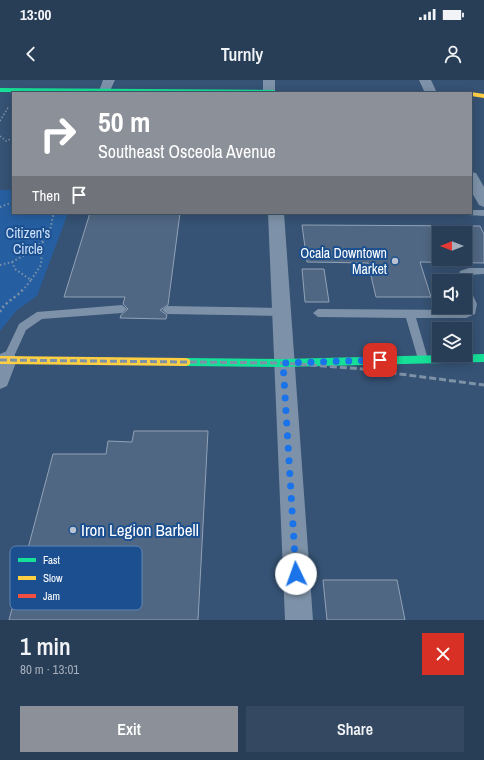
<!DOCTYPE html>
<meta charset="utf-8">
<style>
:root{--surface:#283e57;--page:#344961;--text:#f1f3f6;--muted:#a5aeba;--line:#44576d;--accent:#8c9099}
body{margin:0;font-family:"Archivo Narrow",sans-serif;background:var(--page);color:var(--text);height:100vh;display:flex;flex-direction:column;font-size:15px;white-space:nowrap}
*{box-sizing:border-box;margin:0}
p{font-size:13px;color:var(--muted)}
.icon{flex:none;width:22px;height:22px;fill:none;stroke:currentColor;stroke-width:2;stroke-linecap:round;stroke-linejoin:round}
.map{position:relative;height:540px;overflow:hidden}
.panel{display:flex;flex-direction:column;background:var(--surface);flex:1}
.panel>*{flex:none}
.hud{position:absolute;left:12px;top:12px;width:460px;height:122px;border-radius:0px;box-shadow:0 2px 10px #0003,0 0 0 1px var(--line);background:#8c9099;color:#fff;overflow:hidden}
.needle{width:26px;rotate:270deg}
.tools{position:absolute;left:432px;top:146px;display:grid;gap:8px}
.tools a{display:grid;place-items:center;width:40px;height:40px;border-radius:0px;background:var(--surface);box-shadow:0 2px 10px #0003,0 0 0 1px var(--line);font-size:20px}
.pin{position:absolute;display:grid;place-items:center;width:34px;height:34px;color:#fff;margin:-17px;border-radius:8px;box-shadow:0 2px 6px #0006}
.me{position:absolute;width:44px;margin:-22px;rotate:357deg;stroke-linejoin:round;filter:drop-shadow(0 0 3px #0008)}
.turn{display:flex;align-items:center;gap:14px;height:84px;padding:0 20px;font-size:18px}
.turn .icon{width:52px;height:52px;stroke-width:2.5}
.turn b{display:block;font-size:28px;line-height:34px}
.then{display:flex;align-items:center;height:38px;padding:0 20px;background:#0003;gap:8px;font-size:15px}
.round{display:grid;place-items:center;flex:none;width:42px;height:42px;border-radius:0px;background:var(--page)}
.head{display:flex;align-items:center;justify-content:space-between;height:68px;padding:0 20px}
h1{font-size:24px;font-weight:600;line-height:30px}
.cta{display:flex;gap:8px;margin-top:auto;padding:8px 20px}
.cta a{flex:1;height:46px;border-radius:0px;background:var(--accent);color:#fff;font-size:16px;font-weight:600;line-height:46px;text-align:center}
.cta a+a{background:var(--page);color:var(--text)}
.status{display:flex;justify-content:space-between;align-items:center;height:28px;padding:0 20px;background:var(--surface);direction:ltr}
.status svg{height:11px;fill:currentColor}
header{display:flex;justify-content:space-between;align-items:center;height:52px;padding:0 20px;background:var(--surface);font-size:18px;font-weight:600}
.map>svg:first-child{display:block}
.green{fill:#265fa1}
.building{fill:#506783;stroke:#92a2b6;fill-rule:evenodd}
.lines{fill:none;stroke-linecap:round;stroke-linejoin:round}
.path-far2{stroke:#7d92a8;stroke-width:1.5;stroke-dasharray:1.5 2;stroke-linecap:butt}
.path-far1{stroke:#7d92a8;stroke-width:2;stroke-dasharray:1.5 2.5;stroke-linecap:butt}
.path{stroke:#7d92a8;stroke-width:2.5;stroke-dasharray:2 3;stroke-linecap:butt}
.lane{fill:#7d92a8;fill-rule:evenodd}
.street{fill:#7d92a8;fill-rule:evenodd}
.fast{fill:#16e098;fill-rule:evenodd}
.slow{fill:#ffcf43;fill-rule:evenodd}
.jam{fill:#f24e42;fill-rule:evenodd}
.rail{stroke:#7e92a7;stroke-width:3;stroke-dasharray:7 3;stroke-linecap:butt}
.route{stroke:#1a73e8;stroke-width:7;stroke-dasharray:0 12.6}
.poi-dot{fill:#b9c2ce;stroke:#1b4f8f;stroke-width:1.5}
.labels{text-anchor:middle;stroke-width:4;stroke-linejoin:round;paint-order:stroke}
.park-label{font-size:14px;fill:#cfe3fa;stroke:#1b4f8f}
.poi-label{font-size:14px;fill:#fff;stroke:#1b4f8f;text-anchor:end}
.near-poi-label{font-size:17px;fill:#fff;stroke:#1b4f8f;text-anchor:start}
.key{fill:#1b4f8f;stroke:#5f84b1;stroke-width:1}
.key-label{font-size:11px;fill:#fff}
</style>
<div class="status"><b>13:00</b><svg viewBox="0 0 49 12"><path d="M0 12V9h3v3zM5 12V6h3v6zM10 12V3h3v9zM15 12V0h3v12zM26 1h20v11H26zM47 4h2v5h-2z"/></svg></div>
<header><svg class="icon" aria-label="back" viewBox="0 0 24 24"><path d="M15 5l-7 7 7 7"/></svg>Turnly<svg class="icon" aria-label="person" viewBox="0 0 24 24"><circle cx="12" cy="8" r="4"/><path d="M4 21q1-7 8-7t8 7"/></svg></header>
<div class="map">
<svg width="484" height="540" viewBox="0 0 484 540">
<rect width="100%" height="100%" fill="#365274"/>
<path class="green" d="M 0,110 L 13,110 L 13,133 L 68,133 L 37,216 L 17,230 L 0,251 Z"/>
<path class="building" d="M 90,133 L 180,133 L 168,225 L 160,230 L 167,235 L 166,239 L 120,238 L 121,235 L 128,229 L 123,224 L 125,217 L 64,217 Z
M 302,145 L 480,146 L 484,154 L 484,183 L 420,182 L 431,217 L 376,217 L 368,183 L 307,182 ZM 439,153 L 465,153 L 465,179 L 439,179 Z
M 302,189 L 324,189 L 329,222 L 305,222 Z
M 134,351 L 208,351 L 198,540 L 9,540 L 53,374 L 106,374 L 108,361 L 132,362 Z
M 323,500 L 397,500 L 405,540 L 327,540 Z"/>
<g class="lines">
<path class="path-far2" d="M 0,41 L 9,26
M 0,56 L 6,61 L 13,58"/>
<path class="path-far1" d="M 0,127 L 13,122
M 12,182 C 27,174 44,165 50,149 C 52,144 52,138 54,133
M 0,185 L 12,182 L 15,189 L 31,200 L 24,209
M 31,200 L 41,185 L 43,160"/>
<path class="path" d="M 0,232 C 5,221 17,218 24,208"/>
<path class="lane" d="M 471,130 L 484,130 L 484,136 L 468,135 L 467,133 L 471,133 Z
M 469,188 L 484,188 L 484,194 L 467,195 L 467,201 L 465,204 L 468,205 L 477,224 L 475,234 L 466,238 L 416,238 L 428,279 L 427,282 L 423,283 L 419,282 L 418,279 L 406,238 L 318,237 L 313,233 L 318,229 L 465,230 L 467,229 L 465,218 L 465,201 L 459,201 L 458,198 L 460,191 Z
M 122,225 L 127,229 L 122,233 L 42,239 L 26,250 L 11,283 L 7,284 L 3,283 L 2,280 L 19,244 L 37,232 Z
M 167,226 L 281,228 L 286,232 L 281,236 L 167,234 L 162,230 Z"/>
<path class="street" d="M 103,0 L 115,0 L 109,13 L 101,13 L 99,11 Z
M 263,0 L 275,0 L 275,13 L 263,13 Z
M 419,0 L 431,0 L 437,13 L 425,13 Z
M 471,92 L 476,93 L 484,107 L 484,127 L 479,125 L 471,111 Z
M 268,133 L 284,133 L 313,540 L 285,540 Z
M 7,271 L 14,274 L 17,280 L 7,306 L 0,309 L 0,274 Z"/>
<path class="fast" d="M 0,8 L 274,10 L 277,12 L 194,13 L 0,12 Z
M 484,274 L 484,282 L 283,287 L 186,286 L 183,285 L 181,282 L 183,279 L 186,278 L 283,279 Z"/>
<path class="slow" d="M 471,12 L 484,14 L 484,18 L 471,16 L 471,13 L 469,13 Z
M 0,276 L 186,278 L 189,279 L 191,282 L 189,285 L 186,286 L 0,284 Z"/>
<path class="jam" d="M 272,11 L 461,11 L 464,13 L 272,13 Z"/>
<path class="rail" d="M 0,280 L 283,283 L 362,289 L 484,305"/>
</g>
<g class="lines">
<path class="route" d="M 296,494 L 283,283 L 380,280"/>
</g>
<g class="poi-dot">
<circle cx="395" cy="181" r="4"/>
<circle cx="73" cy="450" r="4"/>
</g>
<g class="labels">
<g class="park-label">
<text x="28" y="158">Citizen's<tspan x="28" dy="16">Circle</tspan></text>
</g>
<g class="poi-label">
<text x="387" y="178">Ocala Downtown<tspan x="387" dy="16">Market</tspan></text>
</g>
<g class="near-poi-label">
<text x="81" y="456">Iron Legion Barbell</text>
</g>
</g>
<rect x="10" y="466" width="132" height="64" rx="6" class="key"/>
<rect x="18" y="478" width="18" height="4" fill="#16e098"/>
<rect x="18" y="496" width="18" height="4" fill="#ffcf43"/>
<rect x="18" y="514" width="18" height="4" fill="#f24e42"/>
<g class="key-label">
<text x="43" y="484">Fast</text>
<text x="43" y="502">Slow</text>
<text x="43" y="520">Jam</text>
</g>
</svg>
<div class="tools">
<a><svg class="needle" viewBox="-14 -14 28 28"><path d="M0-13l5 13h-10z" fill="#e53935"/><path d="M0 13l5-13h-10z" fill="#a5aeba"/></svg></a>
<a><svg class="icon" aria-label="sound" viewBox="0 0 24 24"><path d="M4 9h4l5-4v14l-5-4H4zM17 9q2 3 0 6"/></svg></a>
<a><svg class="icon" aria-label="layers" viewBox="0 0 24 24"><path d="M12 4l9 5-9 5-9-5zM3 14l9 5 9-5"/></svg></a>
</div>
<div class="pin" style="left:380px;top:280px;background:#d93025"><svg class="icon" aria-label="arrive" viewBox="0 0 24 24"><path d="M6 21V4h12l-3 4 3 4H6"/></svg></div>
<svg class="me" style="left:296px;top:494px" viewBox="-20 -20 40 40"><circle r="19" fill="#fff"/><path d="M0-13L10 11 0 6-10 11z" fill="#1a73e8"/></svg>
<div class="hud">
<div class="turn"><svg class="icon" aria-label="right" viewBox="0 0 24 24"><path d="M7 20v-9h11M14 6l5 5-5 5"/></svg><div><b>50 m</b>Southeast Osceola Avenue</div></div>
<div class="then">Then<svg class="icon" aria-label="arrive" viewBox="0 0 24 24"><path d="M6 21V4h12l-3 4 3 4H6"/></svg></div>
</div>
</div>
<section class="panel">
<div class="head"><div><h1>1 min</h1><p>80 m · 13:01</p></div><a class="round" style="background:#d93025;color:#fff"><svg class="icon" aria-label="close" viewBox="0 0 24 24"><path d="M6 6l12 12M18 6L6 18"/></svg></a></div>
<div class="cta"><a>Exit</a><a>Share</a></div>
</section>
